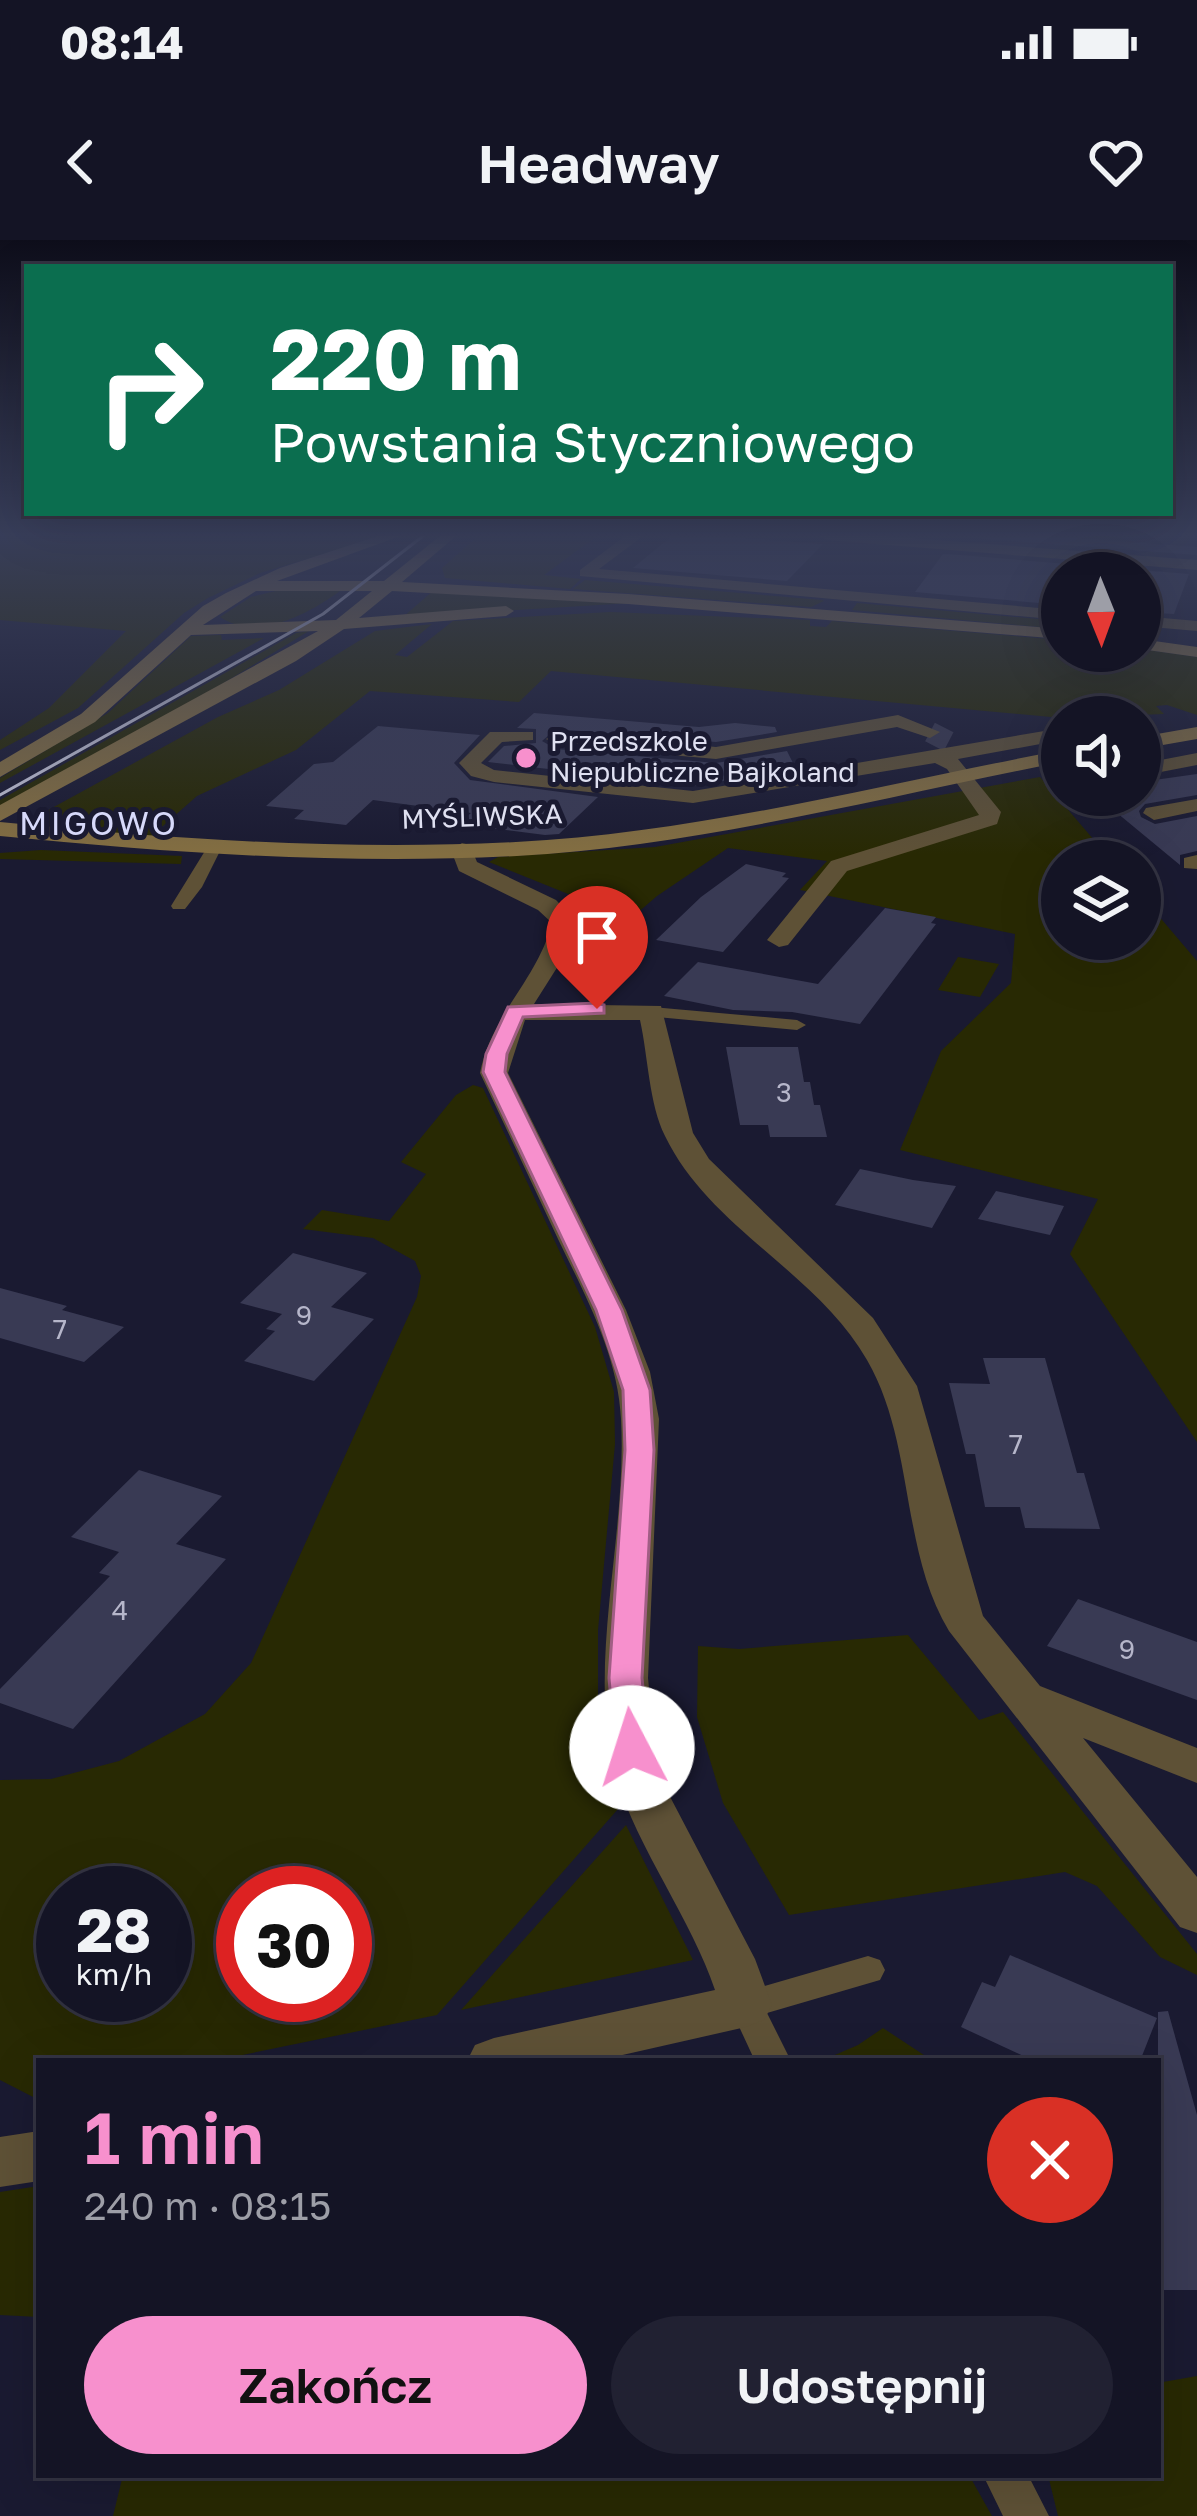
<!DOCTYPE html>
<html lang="pl">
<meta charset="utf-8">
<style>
:root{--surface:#141425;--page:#212132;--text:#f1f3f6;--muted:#9d9ea7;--line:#333342;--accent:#f790cd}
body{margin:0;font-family:"Golos Text",sans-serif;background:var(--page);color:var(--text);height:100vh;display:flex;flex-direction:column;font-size:45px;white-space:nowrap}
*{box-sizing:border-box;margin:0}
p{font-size:39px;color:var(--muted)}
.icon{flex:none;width:66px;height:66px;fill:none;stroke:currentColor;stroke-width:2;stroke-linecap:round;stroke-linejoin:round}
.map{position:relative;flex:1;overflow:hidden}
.panel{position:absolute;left:36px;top:1818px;width:1125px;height:420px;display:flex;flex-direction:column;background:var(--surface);border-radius:0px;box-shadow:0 12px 48px #0002,0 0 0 3px var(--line)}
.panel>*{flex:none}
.top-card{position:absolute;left:24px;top:24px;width:1149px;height:252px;border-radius:0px;box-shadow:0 12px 48px #0002,0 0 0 3px var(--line);background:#0b6e4f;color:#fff;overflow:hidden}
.needle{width:78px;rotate:179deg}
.fabs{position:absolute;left:1041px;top:312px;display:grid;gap:24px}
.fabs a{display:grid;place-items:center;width:120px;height:120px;border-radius:50%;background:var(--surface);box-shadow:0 12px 48px #0002,0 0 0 3px var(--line);font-size:60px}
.speed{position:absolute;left:36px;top:1626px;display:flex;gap:24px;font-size:60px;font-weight:700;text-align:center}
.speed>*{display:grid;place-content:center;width:156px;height:156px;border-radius:50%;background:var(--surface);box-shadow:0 12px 48px #0002,0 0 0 3px var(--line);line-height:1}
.speed small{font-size:30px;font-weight:400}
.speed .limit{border:18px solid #d22;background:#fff;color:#111}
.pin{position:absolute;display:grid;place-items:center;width:102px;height:102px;color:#fff;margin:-123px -51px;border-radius:50% 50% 50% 0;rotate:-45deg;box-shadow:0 0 12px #0007}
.pin .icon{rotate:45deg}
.me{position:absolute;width:132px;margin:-66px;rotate:355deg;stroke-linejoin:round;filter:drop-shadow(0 0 9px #0008)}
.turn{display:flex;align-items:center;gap:42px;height:252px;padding:0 48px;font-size:54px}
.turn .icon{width:156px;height:156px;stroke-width:2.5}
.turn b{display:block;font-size:84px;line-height:102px}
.round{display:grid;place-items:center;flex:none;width:126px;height:126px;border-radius:63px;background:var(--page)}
.head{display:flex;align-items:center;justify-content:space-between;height:204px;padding:0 48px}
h1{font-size:72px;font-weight:600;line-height:90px;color:var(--accent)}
.primary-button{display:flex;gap:24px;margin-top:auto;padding:24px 48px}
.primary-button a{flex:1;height:138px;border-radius:72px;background:var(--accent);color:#111;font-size:48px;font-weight:600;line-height:138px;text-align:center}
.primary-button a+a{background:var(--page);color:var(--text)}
.status{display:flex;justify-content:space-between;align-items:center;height:84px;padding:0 60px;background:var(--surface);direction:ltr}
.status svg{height:33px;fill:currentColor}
header{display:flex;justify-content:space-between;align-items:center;height:156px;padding:0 48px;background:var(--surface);font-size:54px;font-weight:600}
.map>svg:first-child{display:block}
.green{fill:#282903;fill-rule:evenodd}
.building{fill:#393a54}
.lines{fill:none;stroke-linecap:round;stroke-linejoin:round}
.street-tunnel{stroke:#38384e;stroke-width:21;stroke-dasharray:21 10;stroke-linecap:butt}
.lane{fill:#5e5136;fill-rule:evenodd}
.street{fill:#5e5136;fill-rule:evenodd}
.secondary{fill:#836e41;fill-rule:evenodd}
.tram{stroke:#c3c4d6;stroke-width:3}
.route{fill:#f790cd;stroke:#a15e85;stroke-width:3}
.poi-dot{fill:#f790cd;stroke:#1a1a31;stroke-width:4.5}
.labels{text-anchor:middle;stroke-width:10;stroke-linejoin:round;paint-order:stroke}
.far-poi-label{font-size:27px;fill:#dfe0f1;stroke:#1a1a31;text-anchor:start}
.far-street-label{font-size:27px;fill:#dfe0f1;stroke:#1a1a31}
.number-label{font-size:27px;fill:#b6b6ca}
.far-quarter-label{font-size:33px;letter-spacing:3px;fill:#d7d9fa;stroke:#1a1a31}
</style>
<div class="status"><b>08:14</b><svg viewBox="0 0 49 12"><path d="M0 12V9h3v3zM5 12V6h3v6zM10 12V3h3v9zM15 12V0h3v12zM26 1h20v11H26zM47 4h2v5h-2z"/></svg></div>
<header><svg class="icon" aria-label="back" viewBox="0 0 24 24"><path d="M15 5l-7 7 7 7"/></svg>Headway<svg class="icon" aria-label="heart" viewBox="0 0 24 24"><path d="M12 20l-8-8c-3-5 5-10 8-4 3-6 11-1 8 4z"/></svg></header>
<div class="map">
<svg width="1197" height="2276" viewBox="0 0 1197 2276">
<rect width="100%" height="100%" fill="#1a1a31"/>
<path class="green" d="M 0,296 L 384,296 L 260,333 L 208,358 L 184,373 L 78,468 L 0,510 L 0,500 L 49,468 L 126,391 L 0,380 Z
M 478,296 L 597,296 L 544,335 L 581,339 L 570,349 L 445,338 L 442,328 Z
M 585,340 L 822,360 L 824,361 L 811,367 L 573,349 Z
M 280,350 L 340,351 C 308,374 258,402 220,377 L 251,357 Z
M 434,350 L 632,363 L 403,377 Z
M 857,363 L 1062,381 L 1062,389 L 852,370 Z
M 610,372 L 810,380 L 810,386 L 826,387 L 832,381 L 1062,400 L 1062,411 L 1140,409 L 1197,417 L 1197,475 L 1167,465 L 1156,466 L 1164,474 L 1062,478 L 551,431 L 519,462 L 370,451 L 296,510 L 197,556 L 147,600 L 34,587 L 43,583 L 39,576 L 52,568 L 218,477 L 279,450 L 375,391 L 432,384 L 395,415 L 407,417 L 453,381 Z
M 309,391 L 194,461 L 0,566 L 0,560 L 296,393 Z
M 221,395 L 222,400 L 264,398 L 0,543 L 0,538 L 108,473 L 191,396 Z
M 1040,537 L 1112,621 L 1062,621 L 1062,699 L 1140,699 L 1140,654 L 1197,721 L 1197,1202 L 1070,1014 L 1098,959 L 900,910 L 941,811 L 1011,743 L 1015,694 L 800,650 L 827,621 L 728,608 L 657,656 L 606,700 L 590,697 L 597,673 L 588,662 L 489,622 L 498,617 L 655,607 Z
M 41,610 L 182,616 L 181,624 L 0,619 L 0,613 Z
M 958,717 L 999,724 L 980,757 L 938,750 Z
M 473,845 L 483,848 L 595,1087 L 614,1152 L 615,1204 L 598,1390 L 598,1474 L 618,1569 L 437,1775 L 213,1821 L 39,1821 L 37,1859 L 0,1840 L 0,1540 L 51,1539 L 119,1521 L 205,1474 L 251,1423 L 417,1057 L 421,1036 L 415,1021 L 373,998 L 303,989 L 322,970 L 389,981 L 426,934 L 401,922 L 456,855 ZM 63,1653 L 165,1653 L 165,1755 L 63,1755 ZM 243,1653 L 345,1653 L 345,1755 L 243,1755 Z
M 908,1395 L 979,1480 L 1003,1472 L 1197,1714 L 1197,1735 L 1160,1717 L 1097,1646 L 1065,1632 L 789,1675 L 723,1563 L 697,1477 L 698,1406 L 739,1409 Z
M 626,1585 L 693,1720 L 461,1770 Z
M 883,1788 L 933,1821 L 821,1821 L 858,1805 Z
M 39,1946 L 39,2077 L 0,2075 L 0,1952 Z
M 1197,2136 L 1197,2276 L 1058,2276 L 1048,2235 L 1158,2235 L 1158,2137 L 1163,2142 Z
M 123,2235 L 969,2235 L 992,2276 L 113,2276 Z"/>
<path class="building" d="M 672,296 L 742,298 L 823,304 L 787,341 L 633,328 Z
M 1050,296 L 1197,307 L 1197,315 L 960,297 Z
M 943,314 L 948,314 L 1189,334 L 1174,374 L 1140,372 L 1140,333 L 1062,333 L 1062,365 L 915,352 Z
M 534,473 L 699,487 L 735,483 L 775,487 L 777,492 L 716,502 L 556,489 L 542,501 L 556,509 L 716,523 L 787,511 L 796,529 L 693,546 L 488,522 L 504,506 L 536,503 L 536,489 L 517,488 Z
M 378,486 L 480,495 L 454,523 L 470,540 L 598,557 L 559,594 L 545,595 L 458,584 L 471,573 L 373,560 L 346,585 L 294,579 L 304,570 L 266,566 L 314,524 L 333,522 Z
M 1197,534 L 1197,555 L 1145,564 L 1139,571 L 1141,577 L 1155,584 L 1197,576 L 1197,611 L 1180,615 L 1180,625 L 1105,563 L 1140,556 L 1140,542 Z
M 746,624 L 786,633 L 782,637 L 789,638 L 723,712 L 656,700 L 701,657 Z
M 885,668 L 936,677 L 931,683 L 936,684 L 860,784 L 792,772 L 733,770 L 664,756 L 698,722 L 818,744 Z
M 726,807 L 798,807 L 804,842 L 810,842 L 814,865 L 820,865 L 827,897 L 770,897 L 768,885 L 740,885 Z
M 860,929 L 913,940 L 956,946 L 932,988 L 835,965 Z
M 996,951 L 1064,966 L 1050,995 L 978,979 Z
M 293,1013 L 367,1033 L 331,1067 L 374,1079 L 314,1141 L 244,1121 L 275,1091 L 266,1089 L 282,1074 L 240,1063 Z
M 0,1048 L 67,1066 L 62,1070 L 124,1087 L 84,1122 L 0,1098 Z
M 983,1118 L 1045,1118 L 1077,1233 L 1084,1233 L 1100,1289 L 1025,1288 L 1020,1267 L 985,1267 L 975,1214 L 966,1214 L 949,1143 L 990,1144 Z
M 139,1230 L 222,1256 L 176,1304 L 226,1319 L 73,1489 L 0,1463 L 0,1449 L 110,1336 L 99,1333 L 119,1312 L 71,1297 Z
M 1078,1359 L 1197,1402 L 1197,1460 L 1047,1406 Z
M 1010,1715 L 1157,1778 L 1140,1821 L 1034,1821 L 961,1787 L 982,1742 L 995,1747 Z
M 1168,1771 L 1197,1875 L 1197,2050 L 1158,2050 L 1158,1772 Z"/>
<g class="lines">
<path class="street-tunnel" d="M 930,492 L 955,505"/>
<path class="lane" d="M 208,606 L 221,609 L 202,647 L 185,669 L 173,669 L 171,666 Z
M 652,767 L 797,780 L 806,785 L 797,790 L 646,776 L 643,772 Z
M 868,1716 L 880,1720 L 885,1730 L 880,1740 L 767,1773 L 791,1821 L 755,1821 L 729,1765 L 734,1755 Z
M 983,2235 L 1028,2235 L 1049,2276 L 1003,2276 Z"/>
<path class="street" d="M 625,296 L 643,296 L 599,329 L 1062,370 L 1062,380 L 580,336 L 580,330 Z
M 820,296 L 883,296 L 1197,320 L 1197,330 L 827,300 Z
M 1140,376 L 1197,381 L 1197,391 L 1140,386 Z
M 898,475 L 940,492 L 930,498 L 897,487 L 716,519 L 556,505 L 546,499 L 556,493 L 716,507 Z
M 1062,488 L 1062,500 L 958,519 L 1001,572 L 997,584 L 847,631 L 788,705 L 779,707 L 767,700 L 831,621 L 979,575 L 947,529 L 935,523 L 693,563 L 494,542 L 471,536 L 459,523 L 490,492 L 533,492 L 533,500 L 502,502 L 481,523 L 494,530 L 693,551 Z
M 1197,513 L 1197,525 L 1140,536 L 1140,524 Z
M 1197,559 L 1197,571 L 1154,580 L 1143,573 L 1146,568 Z
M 462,603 L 470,605 L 477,622 L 556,660 L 577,682 L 565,715 L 534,764 L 661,766 L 693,893 L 709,919 L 873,1078 L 917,1146 L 983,1376 L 1040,1446 L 1197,1508 L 1197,1543 L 1083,1498 L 1197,1637 L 1197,1693 L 1180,1687 L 949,1391 C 900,1310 915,1203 867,1120 C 817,1032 710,989 665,896 C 649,864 648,816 640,780 L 525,780 L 508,833 L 626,1070 L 650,1132 L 659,1179 L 648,1438 L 655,1509 L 666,1549 L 755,1719 L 772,1765 L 764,1780 L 746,1787 L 596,1821 L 467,1821 L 475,1805 L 494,1798 L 715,1750 C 689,1671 621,1587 609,1507 C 593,1398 627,1288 621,1179 C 618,1115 585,1055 558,999 C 532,943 506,888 480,833 C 491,775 538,739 552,683 L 538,670 L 459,631 L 451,610 Z
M 1197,615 L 1197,629 L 1184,628 L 1184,618 Z
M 39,1891 L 39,1941 L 0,1947 L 0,1897 Z"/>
<path class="secondary" d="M 378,296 L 400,296 L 277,341 L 384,341 L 440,296 L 456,296 L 402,342 L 628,354 L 1062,389 L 1062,399 L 628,364 L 392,351 L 359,378 L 506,366 L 514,371 L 506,376 L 344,389 L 296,421 L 0,581 L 0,565 L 318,391 L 191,395 L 95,482 L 0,537 L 0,522 L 81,474 L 203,366 L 226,353 L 280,328 ZM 256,351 L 372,351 L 336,380 L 203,385 Z
M 1140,399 L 1197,407 L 1197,417 L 1140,409 Z
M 1197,487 L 1197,499 L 1140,509 L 1140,497 Z
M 1062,510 L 1062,522 C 884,557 697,606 517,616 C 344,625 171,613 0,596 L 0,582 C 171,599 344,611 516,602 C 697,593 884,544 1062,510 Z"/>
<path class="tram" d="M 0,555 L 323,374 L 423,296"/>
</g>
<linearGradient id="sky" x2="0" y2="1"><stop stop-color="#0e0e1b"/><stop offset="0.48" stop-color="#383e5a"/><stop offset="1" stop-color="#383e5a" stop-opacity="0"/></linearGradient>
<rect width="1197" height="615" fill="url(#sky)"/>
<path class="route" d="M 597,763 L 604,765 L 604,773 L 523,777 L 507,814 L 505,832 L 622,1070 L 650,1150 L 654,1210 L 642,1438 L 649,1508 L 644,1517 L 632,1521 L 620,1517 L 615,1508 L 609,1438 L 625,1210 L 623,1150 L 596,1070 L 483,832 L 486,814 L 508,767 Z"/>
<circle class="poi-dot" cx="526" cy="518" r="12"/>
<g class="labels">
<g class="far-poi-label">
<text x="550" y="511">Przedszkole<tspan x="550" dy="31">Niepubliczne Bajkoland</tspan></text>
</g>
<g class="far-street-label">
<text transform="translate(482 577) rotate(-2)" y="9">MYŚLIWSKA</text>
</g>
<g class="number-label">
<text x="784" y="862">3</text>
<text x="304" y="1085">9</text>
<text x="60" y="1099">7</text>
<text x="1016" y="1214">7</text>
<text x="120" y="1380">4</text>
<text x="1127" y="1419">9</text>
</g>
<g class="far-quarter-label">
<text x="99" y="595">MIGOWO</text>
</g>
</g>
</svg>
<div class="fabs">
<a><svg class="needle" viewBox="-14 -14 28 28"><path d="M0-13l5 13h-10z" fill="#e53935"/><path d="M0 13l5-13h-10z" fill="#9d9ea7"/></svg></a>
<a><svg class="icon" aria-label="sound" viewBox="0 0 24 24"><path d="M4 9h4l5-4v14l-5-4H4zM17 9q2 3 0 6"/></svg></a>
<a><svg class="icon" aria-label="layers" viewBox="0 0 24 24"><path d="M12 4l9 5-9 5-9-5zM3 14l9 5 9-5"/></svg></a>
</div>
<div class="speed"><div>28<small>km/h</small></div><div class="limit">30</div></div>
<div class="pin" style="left:597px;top:769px;background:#d93025"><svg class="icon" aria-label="arrive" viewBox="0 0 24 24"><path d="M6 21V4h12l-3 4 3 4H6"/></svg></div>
<svg class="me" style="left:632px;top:1508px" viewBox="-20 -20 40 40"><circle r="19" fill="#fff"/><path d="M0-13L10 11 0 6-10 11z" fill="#f790cd"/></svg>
<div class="top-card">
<div class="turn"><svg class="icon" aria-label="right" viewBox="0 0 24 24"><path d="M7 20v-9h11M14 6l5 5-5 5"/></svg><div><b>220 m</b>Powstania Styczniowego</div></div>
</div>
<section class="panel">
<div class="head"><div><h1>1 min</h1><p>240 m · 08:15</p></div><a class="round" style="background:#d93025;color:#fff"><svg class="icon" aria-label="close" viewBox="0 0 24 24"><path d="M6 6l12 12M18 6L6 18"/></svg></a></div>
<div class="primary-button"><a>Zakończ</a><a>Udostępnij</a></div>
</section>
</div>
